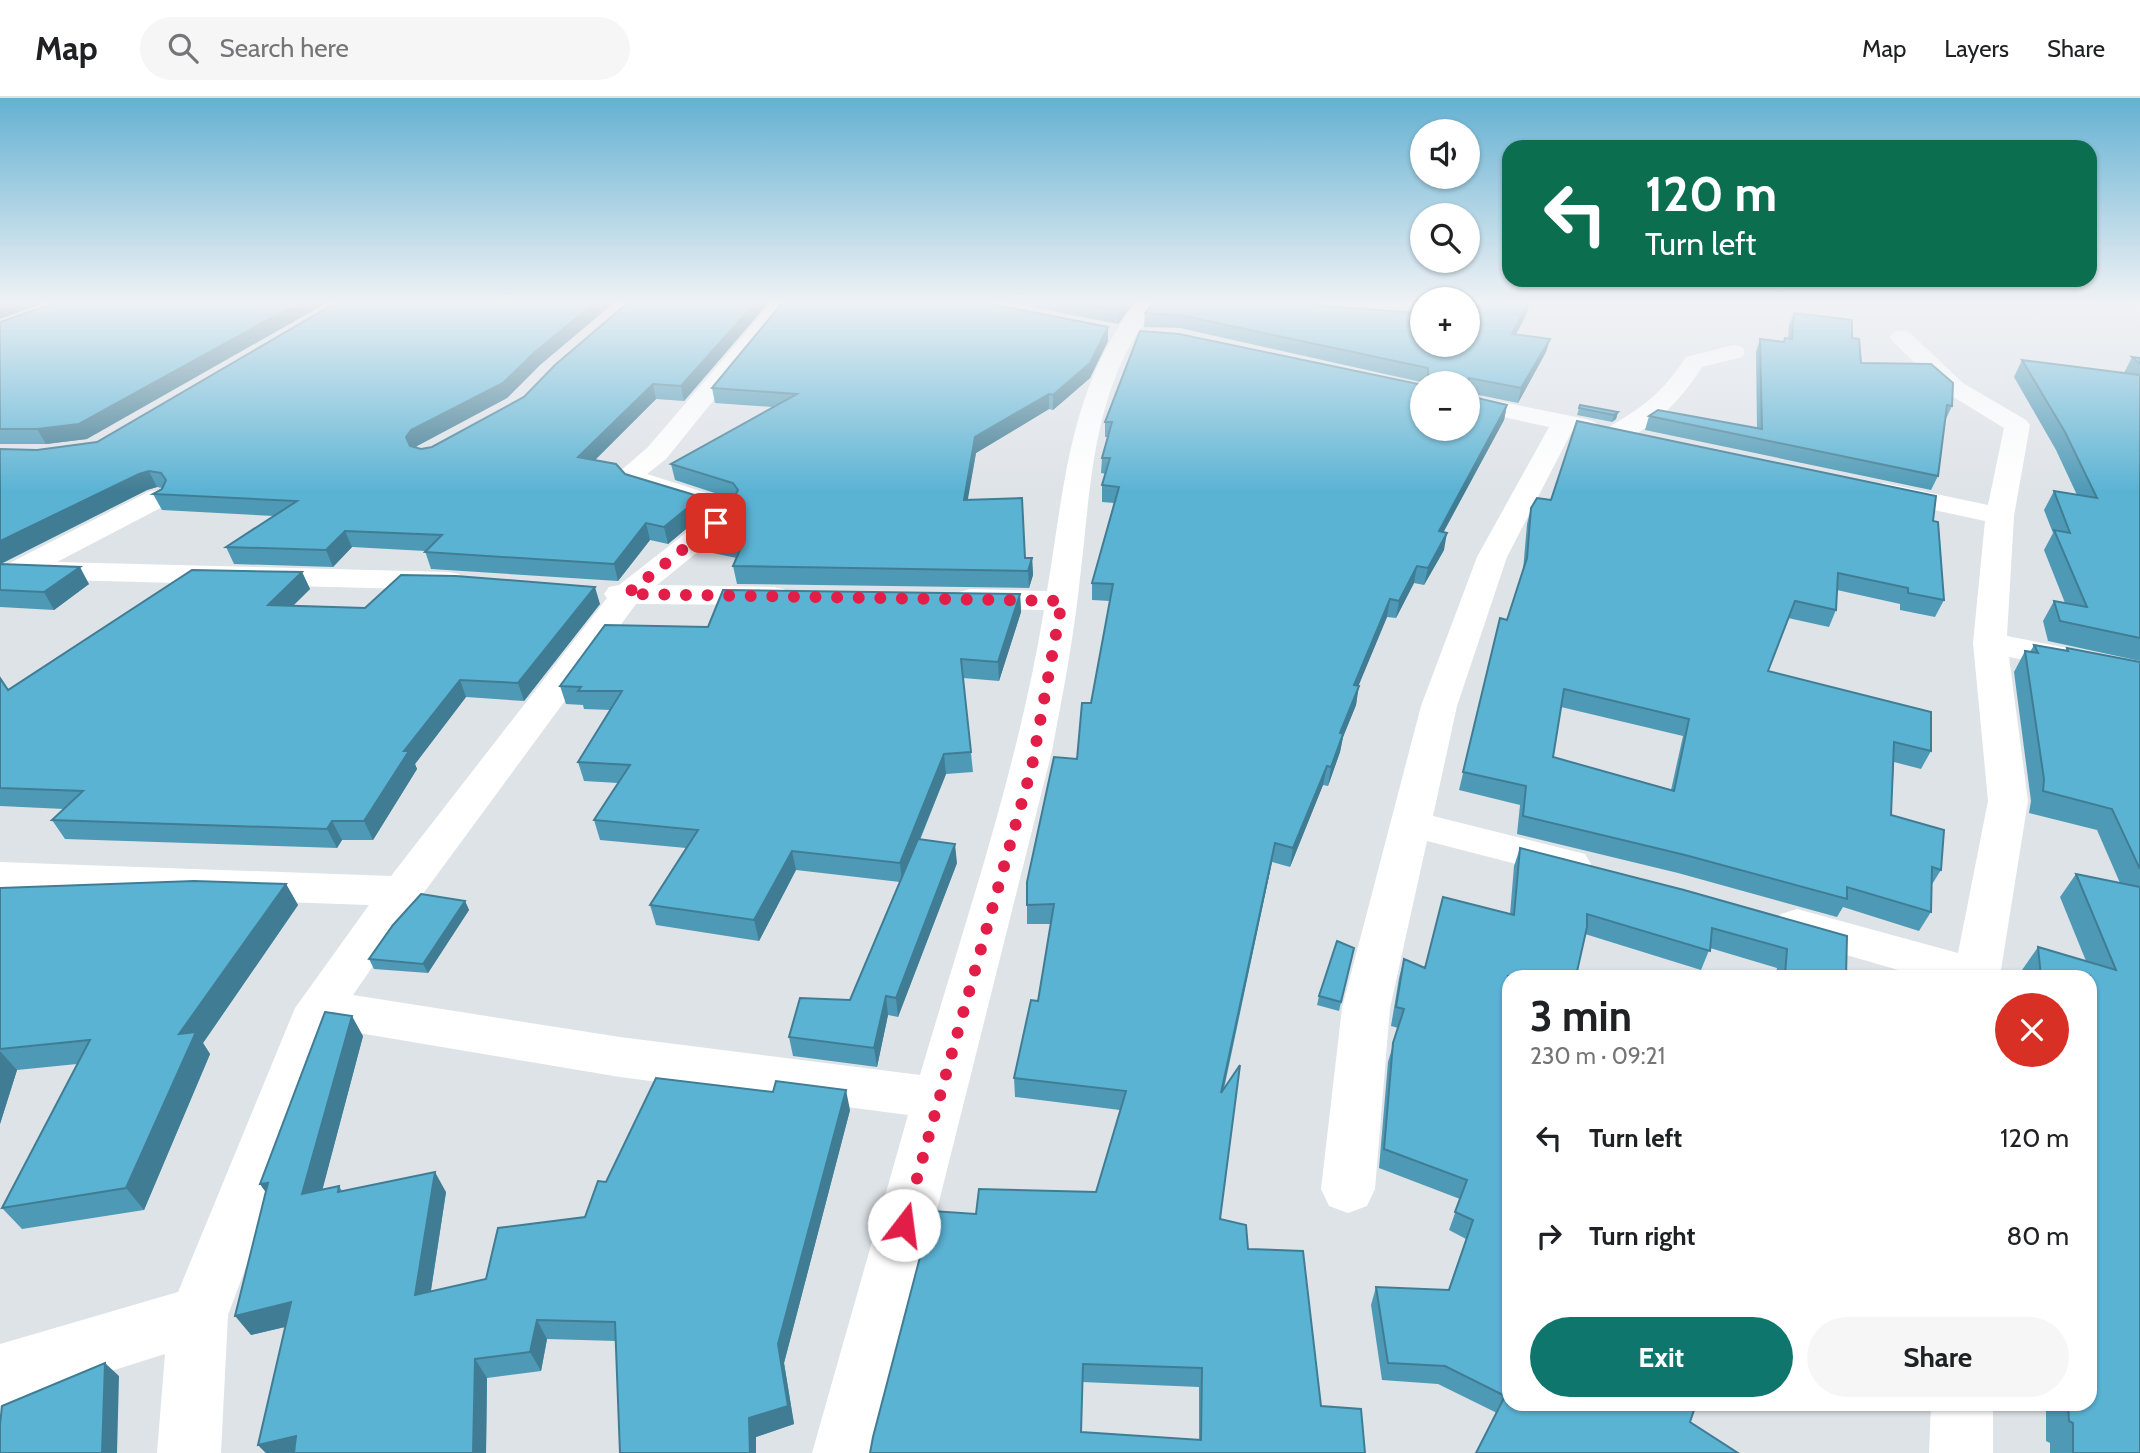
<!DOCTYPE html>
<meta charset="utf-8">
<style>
:root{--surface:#fff;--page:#f6f6f6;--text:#202124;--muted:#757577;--line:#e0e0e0;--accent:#0f766e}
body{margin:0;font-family:Cabin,sans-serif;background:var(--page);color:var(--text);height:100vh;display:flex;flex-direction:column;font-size:26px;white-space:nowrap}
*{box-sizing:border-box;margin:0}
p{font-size:23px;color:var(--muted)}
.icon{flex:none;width:38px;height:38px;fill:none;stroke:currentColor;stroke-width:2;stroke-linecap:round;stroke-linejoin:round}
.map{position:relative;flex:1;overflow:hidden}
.details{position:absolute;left:1502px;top:872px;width:595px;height:441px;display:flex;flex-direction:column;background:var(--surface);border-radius:21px;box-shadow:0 2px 5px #0004}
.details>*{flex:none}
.top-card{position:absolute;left:1502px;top:42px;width:595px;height:147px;border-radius:21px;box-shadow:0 2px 5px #0004;background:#0b6e4f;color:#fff;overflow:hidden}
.buttons{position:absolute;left:1410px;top:21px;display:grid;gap:14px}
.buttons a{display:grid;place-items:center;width:70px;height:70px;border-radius:50%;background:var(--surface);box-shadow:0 2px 5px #0004;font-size:35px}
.pin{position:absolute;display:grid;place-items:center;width:60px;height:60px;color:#fff;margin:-30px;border-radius:14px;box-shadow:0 4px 10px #0006}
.me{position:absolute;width:77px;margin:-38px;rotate:15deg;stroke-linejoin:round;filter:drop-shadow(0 0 5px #0008)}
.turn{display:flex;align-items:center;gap:24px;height:147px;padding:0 28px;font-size:32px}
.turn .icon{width:91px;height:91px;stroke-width:2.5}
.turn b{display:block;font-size:49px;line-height:60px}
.round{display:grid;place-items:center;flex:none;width:74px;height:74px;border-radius:37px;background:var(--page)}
.overview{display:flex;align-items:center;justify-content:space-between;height:119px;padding:0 28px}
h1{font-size:42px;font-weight:800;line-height:52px}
.button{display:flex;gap:14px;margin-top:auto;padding:14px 28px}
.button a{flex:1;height:80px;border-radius:42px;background:var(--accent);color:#fff;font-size:28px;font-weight:800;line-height:80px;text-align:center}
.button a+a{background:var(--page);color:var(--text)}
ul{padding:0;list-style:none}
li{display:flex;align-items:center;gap:21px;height:98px;padding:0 28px}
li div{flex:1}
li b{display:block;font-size:26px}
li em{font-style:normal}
header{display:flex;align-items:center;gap:42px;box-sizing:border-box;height:98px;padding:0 35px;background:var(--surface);border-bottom:2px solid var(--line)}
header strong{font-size:33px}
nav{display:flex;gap:38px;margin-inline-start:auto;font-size:24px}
.search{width:490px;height:63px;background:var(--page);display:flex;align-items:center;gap:18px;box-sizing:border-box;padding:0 24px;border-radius:38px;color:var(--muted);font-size:26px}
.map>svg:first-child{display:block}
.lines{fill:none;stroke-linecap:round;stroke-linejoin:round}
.minor{fill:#fff;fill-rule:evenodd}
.wall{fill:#4e9ab6;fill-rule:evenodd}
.shaded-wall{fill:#407d94}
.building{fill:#5bb3d4;stroke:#407d94;stroke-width:2;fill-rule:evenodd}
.route{stroke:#e11d48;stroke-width:12;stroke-dasharray:0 21.6}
</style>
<header>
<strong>Map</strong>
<div class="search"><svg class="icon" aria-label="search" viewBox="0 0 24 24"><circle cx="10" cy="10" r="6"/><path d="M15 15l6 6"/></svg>Search here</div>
<nav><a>Map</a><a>Layers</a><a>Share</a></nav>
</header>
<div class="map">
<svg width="2140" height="1355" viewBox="0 0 2140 1355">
<rect width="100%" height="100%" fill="#dee3e8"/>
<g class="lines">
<path class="minor" d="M 773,203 L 794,203 L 666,361 L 647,376 L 735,404 L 739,410 L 726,431 L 657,487 L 773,489 L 784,491 L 789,498 L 784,505 L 773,507 L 636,506 L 417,804 L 353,897 L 620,939 L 920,977 C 965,823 1018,671 1044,512 L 970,511 L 959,508 L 954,501 L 959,494 L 970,491 L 1047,493 C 1064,393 1069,288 1136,205 L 1160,203 C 1147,222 1133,240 1123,261 C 1091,330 1089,406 1080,480 C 1074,538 1063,596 1052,653 L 876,1355 L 812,1355 L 908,1017 L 620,979 L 335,931 L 228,1217 L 221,1355 L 157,1355 L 165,1256 L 0,1308 L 0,1246 L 178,1194 L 295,910 L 369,807 L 0,794 L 0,764 L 391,778 L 607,500 L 604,496 L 609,489 L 619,487 L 705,420 L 708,414 L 630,390 L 618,375 L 648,349 Z
M 1901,232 L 1909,234 L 1963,285 L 2026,322 L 2030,327 L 2014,418 L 2007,538 L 2140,564 L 2140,584 L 2009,559 L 2028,703 L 2000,878 L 1919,878 L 1781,838 L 1775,827 L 1781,816 L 1797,811 L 1958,855 L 1988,703 L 1973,545 L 1985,423 L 1874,399 L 1870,393 L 1874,387 L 1884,385 L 1988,407 L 2004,330 L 1947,295 L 1893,244 L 1890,239 L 1893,234 Z
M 1734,247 L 1742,249 L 1745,254 L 1742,259 L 1702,269 C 1687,294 1643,348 1609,339 L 1605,334 L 1609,329 C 1647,306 1661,296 1686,259 Z
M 1468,297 L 1586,321 L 1595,324 L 1599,329 L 1595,334 L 1586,337 L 1572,333 L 1507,459 L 1457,608 L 1433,718 L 1585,756 L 1591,766 L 1585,776 L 1570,780 L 1427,743 L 1390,910 L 1375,1091 L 1367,1108 L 1348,1115 L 1329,1108 L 1321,1091 L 1342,910 L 1421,608 L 1477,459 L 1549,329 L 1468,311 Z
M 158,392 L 168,394 L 172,400 L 168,406 L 57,464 L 448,474 L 459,476 L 464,483 L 459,490 L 448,492 L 25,481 L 0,491 L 0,470 L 148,394 Z
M 1931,1306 L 1993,1306 L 1993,1355 L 1929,1355 Z"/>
</g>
<path class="wall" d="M 770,203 L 684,303 L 656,301 L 595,362 L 704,416 L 668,446 L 650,442 L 618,483 L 431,471 L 425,453 L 352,449 L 333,469 L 234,466 L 226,449 L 274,418 L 162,412 L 153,396 L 162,390 L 157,389 L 147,392 L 1,466 L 89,486 L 54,512 L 0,509 L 0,351 L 37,352 L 97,344 L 539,268 L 507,300 L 417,348 L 416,349 L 421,351 L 432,349 Z
M 1000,203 L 1135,203 L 1118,226 Z
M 1154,203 L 1321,203 L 1320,208 L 1416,215 L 1530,203 L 1527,215 L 1516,236 L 1550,241 L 1546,254 L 1518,305 L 1469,295 L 1469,298 L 1507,307 L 1504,322 L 1443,434 L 1444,452 L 1424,487 L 1414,485 L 1396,520 L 1387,519 L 1358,588 L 1356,607 L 1343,639 L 1340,654 L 1328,688 L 1323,687 L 1290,769 L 1272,764 L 1224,991 L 1220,1121 L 1248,1151 L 1321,1308 L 1365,1355 L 870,1355 L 976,1116 L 1096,1094 L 1120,1012 L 1015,999 L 1014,980 L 1038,903 L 1051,826 L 1027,826 L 1027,807 L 1077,661 L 1091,605 L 1110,503 L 1092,502 L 1092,485 L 1114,405 L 1102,404 L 1102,387 L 1106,376 L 1101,375 L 1102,360 L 1108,339 L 1105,339 L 1105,324 L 1423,331 L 1468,285 L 1425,285 L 1180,230 L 1144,229 L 1145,215 ZM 1082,1284 L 1199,1289 L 1199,1342 L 1081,1334 Z
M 1794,215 L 1852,240 L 1861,265 L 1952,308 L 1946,321 L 1945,321 L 1938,378 L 1931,392 L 1645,332 L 1649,318 L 1757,330 L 1756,254 L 1760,241 L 1784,244 L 1785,240 L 1788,240 L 1789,227 Z
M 0,224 L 87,341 L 46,346 L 0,346 Z
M 1108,243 L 1090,280 L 1053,312 L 1049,311 L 976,355 L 967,401 L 1025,460 L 1032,460 L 1033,477 L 1029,490 L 737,486 L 733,468 L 737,460 L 703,453 L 699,436 L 725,416 L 733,401 L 675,382 L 671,366 L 773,309 L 715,305 L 712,290 Z
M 2132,259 L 2140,260 L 2140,563 L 2048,543 L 2043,523 L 2054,503 L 2065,505 L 2044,452 L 2053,435 L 2044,412 L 2054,393 L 2077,397 L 2056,352 L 2014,279 L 2022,262 L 2124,275 Z
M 1580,307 L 1618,314 L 1616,321 L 1612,324 L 1577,317 Z
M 1551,402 L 1933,423 L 1944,502 L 1935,519 L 1900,512 L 1900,506 L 1837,492 L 1836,512 L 1829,529 L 1788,520 L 1768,573 L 1931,653 L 1921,671 L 1894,664 L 1891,717 L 1941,772 L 1931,788 L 1931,814 L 1919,833 L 1843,809 L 1837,819 L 1678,775 L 1517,736 L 1520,707 L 1459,692 L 1500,520 L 1507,522 L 1523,472 L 1527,426 L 1531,410 ZM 1561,609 L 1683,638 L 1671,692 L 1553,659 Z
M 302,474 L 310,491 L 293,508 L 365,510 L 600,506 L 524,603 L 466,599 L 415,666 L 417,671 L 373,742 L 342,742 L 337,750 L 65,741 L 52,722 L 64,711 L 0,708 L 0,580 L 8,592 Z
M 1020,496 L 1021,514 L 999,583 L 963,580 L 973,674 L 946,676 L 920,742 L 957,765 L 898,919 L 888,917 L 877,969 L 793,958 L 789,939 L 850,902 L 900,784 L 796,772 L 759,843 L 656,827 L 650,807 L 686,750 L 600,742 L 594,722 L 618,685 L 584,683 L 578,664 L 611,612 L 584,611 L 583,607 L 566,606 L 560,588 L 708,529 Z
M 2034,547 L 2066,552 L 2067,550 L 2140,564 L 2140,1355 L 2050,1355 L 2050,1345 L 2046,1343 L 2046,1306 L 2090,1306 L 2090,878 L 2023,878 L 2022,872 L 2038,849 L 2086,863 L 2060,799 L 2076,776 L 2120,785 L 2097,732 L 2029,715 L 2031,703 L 2014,574 L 2025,553 L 2030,554 Z
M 1520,750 L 1684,792 L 1846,878 L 1776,878 L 1777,870 L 1710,850 L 1701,872 L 1585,836 L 1508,878 L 1508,1306 L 1497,1315 L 1438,1286 L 1382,1282 L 1371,1207 L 1376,1189 L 1448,1192 L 1466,1141 L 1449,1132 L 1460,1101 L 1379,1070 L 1388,964 L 1398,930 L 1391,928 L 1399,880 L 1404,861 L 1425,870 L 1510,816 L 1514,768 Z
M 286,786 L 298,807 L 203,945 L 210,956 L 144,1112 L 22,1131 L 2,1110 L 77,966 L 17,972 L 0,1026 L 0,790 Z
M 465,803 L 469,812 L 428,875 L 374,871 L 369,861 Z
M 1354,850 L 1339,913 L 1317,907 L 1319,898 Z
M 363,938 L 322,1092 L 339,1088 L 342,1093 L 446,1094 L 431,1193 L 486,1181 L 585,1119 L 606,1084 L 850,1012 L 784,1265 L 794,1326 L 756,1339 L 616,1243 L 547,1241 L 541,1273 L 487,1280 L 486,1355 L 266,1355 L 258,1347 L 285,1229 L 251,1237 L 266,1094 L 260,1086 Z"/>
<path class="shaded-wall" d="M 6,203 L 50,203 L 0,221 L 0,205 Z
M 302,203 L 330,203 L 87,341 L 46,346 L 37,331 Z
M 597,203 L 616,203 L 539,268 L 507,300 L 417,348 L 412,355 L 406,339 L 411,332 L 535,254 Z
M 757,203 L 770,203 L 684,303 L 681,288 Z
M 1125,203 L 1135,203 L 1118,226 L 1118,213 Z
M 1530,203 L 1527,215 L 1509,250 L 1512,236 Z
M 1108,229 L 1108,243 L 1090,280 L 1053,312 L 1053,297 Z
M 1550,241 L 1546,254 L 1518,305 L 1521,290 Z
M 653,286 L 656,301 L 582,375 L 578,359 Z
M 1049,296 L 1049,311 L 976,355 L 965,418 L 964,402 L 975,339 Z
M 1507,307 L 1504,322 L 1435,450 L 1439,433 Z
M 1618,314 L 1616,321 L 1612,324 L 1614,317 Z
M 149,373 L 157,389 L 147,392 L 2,465 L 0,469 L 0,443 L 139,376 Z
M 701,399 L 704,416 L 668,446 L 664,429 Z
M 646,425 L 650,442 L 618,483 L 614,466 Z
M 345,433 L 352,449 L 333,469 L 326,452 Z
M 1447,435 L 1444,452 L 1424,487 L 1428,470 Z
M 1032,460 L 1033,477 L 1029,490 L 1028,473 Z
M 1417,468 L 1414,485 L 1396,520 L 1399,503 Z
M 80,469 L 89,486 L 54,512 L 44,494 Z
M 302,474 L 310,491 L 276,524 L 268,507 Z
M 595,489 L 600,506 L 524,603 L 518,585 Z
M 1020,496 L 1021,514 L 999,583 L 998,564 Z
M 1390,501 L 1387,519 L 1351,606 L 1354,587 Z
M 460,582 L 466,599 L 415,666 L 417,671 L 373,742 L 364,723 L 404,653 Z
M 1359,588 L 1356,607 L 1343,639 L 1340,654 L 1328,688 L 1331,669 L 1340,635 Z
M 944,656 L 946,676 L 902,785 L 900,765 Z
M 1327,668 L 1323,687 L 1290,769 L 1293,750 Z
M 332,723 L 342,742 L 337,750 L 327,731 Z
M 1275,745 L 1272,764 L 1218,1015 L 1221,995 Z
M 955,746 L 957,765 L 898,919 L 896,900 Z
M 792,753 L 796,772 L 759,843 L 754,822 Z
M 286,786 L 298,807 L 203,945 L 210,956 L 144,1112 L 126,1090 L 179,936 Z
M 465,803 L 469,812 L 428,875 L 423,866 Z
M 886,898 L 888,917 L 877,969 L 874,950 Z
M 352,918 L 363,938 L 316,1116 L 302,1096 Z
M 0,953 L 17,972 L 0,1026 Z
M 846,992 L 850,1012 L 784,1265 L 794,1326 L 756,1339 L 756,1355 L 750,1355 L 749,1320 L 778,1246 Z
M 435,1074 L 446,1094 L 427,1217 L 415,1197 Z
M 268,1085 L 274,1106 L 260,1086 Z
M 291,1204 L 306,1224 L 251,1237 L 235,1218 Z
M 537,1222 L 547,1241 L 541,1273 L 530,1254 Z
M 475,1261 L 487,1280 L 486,1355 L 473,1355 Z
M 105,1265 L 119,1278 L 117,1355 L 102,1355 Z
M 296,1338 L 311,1355 L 266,1355 L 258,1347 Z"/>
<path class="building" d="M 60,203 L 302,203 L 79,326 L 37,331 L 0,331 L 0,224 Z
M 339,203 L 597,203 L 535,254 L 503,285 L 411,332 L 406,339 L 410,348 L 421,351 L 432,349 L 524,299 L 555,267 L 630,203 L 757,203 L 681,288 L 653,286 L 578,359 L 616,366 L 625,376 L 701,399 L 664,429 L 646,425 L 614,466 L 425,454 L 442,437 L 345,433 L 326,452 L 226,449 L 297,403 L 153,396 L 162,391 L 166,382 L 161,375 L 149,373 L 139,376 L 0,443 L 0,351 L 37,352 L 97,344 Z
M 784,203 L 976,203 L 1108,229 L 1090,265 L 1053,297 L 1049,296 L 975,339 L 964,402 L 1022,400 L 1025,460 L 1032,460 L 1028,473 L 733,468 L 743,445 L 699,436 L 725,416 L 738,392 L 733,385 L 671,366 L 797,296 L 712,290 Z
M 1069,203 L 1125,203 L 1118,213 Z
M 1154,203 L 1319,203 L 1317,207 L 1416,215 L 1421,203 L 1423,203 L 1423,247 L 1468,247 L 1468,203 L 1529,203 L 1512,236 L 1550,241 L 1521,290 L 1469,280 L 1469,298 L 1507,307 L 1439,433 L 1447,435 L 1428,470 L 1417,468 L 1399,503 L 1390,501 L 1354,587 L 1359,588 L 1340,635 L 1343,636 L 1331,669 L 1327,668 L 1293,750 L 1275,745 L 1221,995 L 1240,967 L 1220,1121 L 1246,1127 L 1248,1151 L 1303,1153 L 1321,1308 L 1361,1311 L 1365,1355 L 870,1355 L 873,1339 L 932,1113 L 976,1116 L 979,1091 L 1096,1094 L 1126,993 L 1014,980 L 1031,902 L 1038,903 L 1054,806 L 1027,807 L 1027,784 L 1054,659 L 1077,661 L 1082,605 L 1091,605 L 1113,486 L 1092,485 L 1119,389 L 1102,387 L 1110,360 L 1102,360 L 1112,324 L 1105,324 L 1140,233 L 1179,236 L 1423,287 L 1423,331 L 1468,331 L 1468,285 L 1428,285 L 1428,270 L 1180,217 L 1145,215 ZM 1083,1266 L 1202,1270 L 1201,1342 L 1081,1334 Z
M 1794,215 L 1852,222 L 1852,240 L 1859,241 L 1861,265 L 1931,266 L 1953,285 L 1952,308 L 1947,307 L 1938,378 L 1649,318 L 1658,312 L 1762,331 L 1760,241 L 1784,244 L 1785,240 L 1792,241 Z
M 2132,259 L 2140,260 L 2140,266 Z
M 2022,262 L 2140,277 L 2140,540 L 2060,523 L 2054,503 L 2087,509 L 2054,432 L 2070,435 L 2054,393 L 2097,400 L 2065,334 Z
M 1580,307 L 1618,314 L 1614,317 L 1579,310 Z
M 1577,323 L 1936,398 L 1933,423 L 1938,424 L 1944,502 L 1908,495 L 1908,490 L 1838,475 L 1836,512 L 1795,503 L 1768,573 L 1931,614 L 1931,653 L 1894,644 L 1891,717 L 1944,732 L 1941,772 L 1932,769 L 1931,814 L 1847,789 L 1847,801 L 1685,757 L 1523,718 L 1526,688 L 1463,674 L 1500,520 L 1507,522 L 1527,460 L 1531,410 L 1537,400 L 1551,402 ZM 1564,591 L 1689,621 L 1674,693 L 1553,659 Z
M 0,466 L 80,469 L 44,494 L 0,492 Z
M 192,472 L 302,474 L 268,507 L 365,510 L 401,477 L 456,478 L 595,489 L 518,585 L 460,582 L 404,653 L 409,653 L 364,723 L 332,723 L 327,731 L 52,722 L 83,693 L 0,690 L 0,580 L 8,592 Z
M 723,492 L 1020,496 L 998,564 L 961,561 L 971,654 L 944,656 L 900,765 L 792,753 L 754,822 L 650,807 L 698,732 L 594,722 L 630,667 L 578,664 L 622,593 L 578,593 L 581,589 L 560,588 L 605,527 L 708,529 Z
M 2034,547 L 2068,553 L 2067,550 L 2140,564 L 2140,771 L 2112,711 L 2043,693 L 2044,681 L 2025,553 L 2038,555 Z
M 918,741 L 955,746 L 896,900 L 886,898 L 874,950 L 789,939 L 800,900 L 850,902 Z
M 1520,750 L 1684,792 L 1847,838 L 1846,878 L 1791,878 L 1785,877 L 1787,851 L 1712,830 L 1710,853 L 1587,816 L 1587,829 L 1576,878 L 1508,878 L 1508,1306 L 1696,1306 L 1690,1324 L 1738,1355 L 1476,1355 L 1505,1298 L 1445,1268 L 1388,1265 L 1376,1189 L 1449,1192 L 1473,1122 L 1455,1114 L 1467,1082 L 1384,1051 L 1393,945 L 1404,911 L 1396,909 L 1404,861 L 1425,870 L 1443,799 L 1514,817 Z
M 2076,776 L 2140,789 L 2140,1355 L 2073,1355 L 2073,1325 L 2069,1323 L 2068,1306 L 2090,1306 L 2090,878 L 2041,878 L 2038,849 L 2116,872 Z
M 194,783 L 286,786 L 179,936 L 196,934 L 126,1090 L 2,1110 L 90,942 L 0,951 L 0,790 Z
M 421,796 L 465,803 L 423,866 L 369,861 L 393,827 Z
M 1337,843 L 1354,850 L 1341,904 L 1319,898 Z
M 325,914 L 352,918 L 302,1096 L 339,1088 L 338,1094 L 435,1074 L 415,1197 L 486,1181 L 498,1130 L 585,1119 L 598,1083 L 606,1084 L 656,980 L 773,994 L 776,983 L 846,992 L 778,1246 L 788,1308 L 749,1320 L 750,1355 L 620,1355 L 615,1224 L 537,1222 L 530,1254 L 475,1261 L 473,1355 L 294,1355 L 296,1338 L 258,1347 L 291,1204 L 235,1218 L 268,1085 L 260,1086 Z
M 105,1265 L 102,1355 L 0,1355 L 0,1327 L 2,1308 Z"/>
<linearGradient id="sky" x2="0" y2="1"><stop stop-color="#64b1d2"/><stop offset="0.52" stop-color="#f0f2f5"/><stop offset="1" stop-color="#f0f2f5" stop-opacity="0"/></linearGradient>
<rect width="2140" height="393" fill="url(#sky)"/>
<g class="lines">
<path class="route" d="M 716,425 L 627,496 L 1062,503 L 1032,668 L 904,1127"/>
</g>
</svg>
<div class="buttons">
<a><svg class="icon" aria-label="sound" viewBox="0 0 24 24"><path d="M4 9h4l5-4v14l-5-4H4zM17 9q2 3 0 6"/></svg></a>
<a><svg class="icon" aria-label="search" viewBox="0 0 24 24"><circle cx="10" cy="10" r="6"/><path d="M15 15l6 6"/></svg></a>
<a>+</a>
<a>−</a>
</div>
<div class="pin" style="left:716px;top:425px;background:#d93025"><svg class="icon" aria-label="arrive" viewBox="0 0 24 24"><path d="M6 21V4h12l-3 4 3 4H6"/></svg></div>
<svg class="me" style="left:904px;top:1127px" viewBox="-20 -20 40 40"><circle r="19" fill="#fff"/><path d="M0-13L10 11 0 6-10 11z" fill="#e11d48"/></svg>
<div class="top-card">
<div class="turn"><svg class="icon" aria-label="left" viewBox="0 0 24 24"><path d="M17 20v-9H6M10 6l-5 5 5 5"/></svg><div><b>120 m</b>Turn left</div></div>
</div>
<section class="details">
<div class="overview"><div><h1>3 min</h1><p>230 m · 09:21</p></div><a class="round" style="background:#d93025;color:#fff"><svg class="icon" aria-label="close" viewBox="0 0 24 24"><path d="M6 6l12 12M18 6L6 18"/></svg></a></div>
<ul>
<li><svg class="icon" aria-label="left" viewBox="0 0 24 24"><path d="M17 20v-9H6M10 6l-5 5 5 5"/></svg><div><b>Turn left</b></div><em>120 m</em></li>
<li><svg class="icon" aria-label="right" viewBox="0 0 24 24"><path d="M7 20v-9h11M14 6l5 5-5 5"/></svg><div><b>Turn right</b></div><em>80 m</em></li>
</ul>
<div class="button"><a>Exit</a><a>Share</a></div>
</section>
</div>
